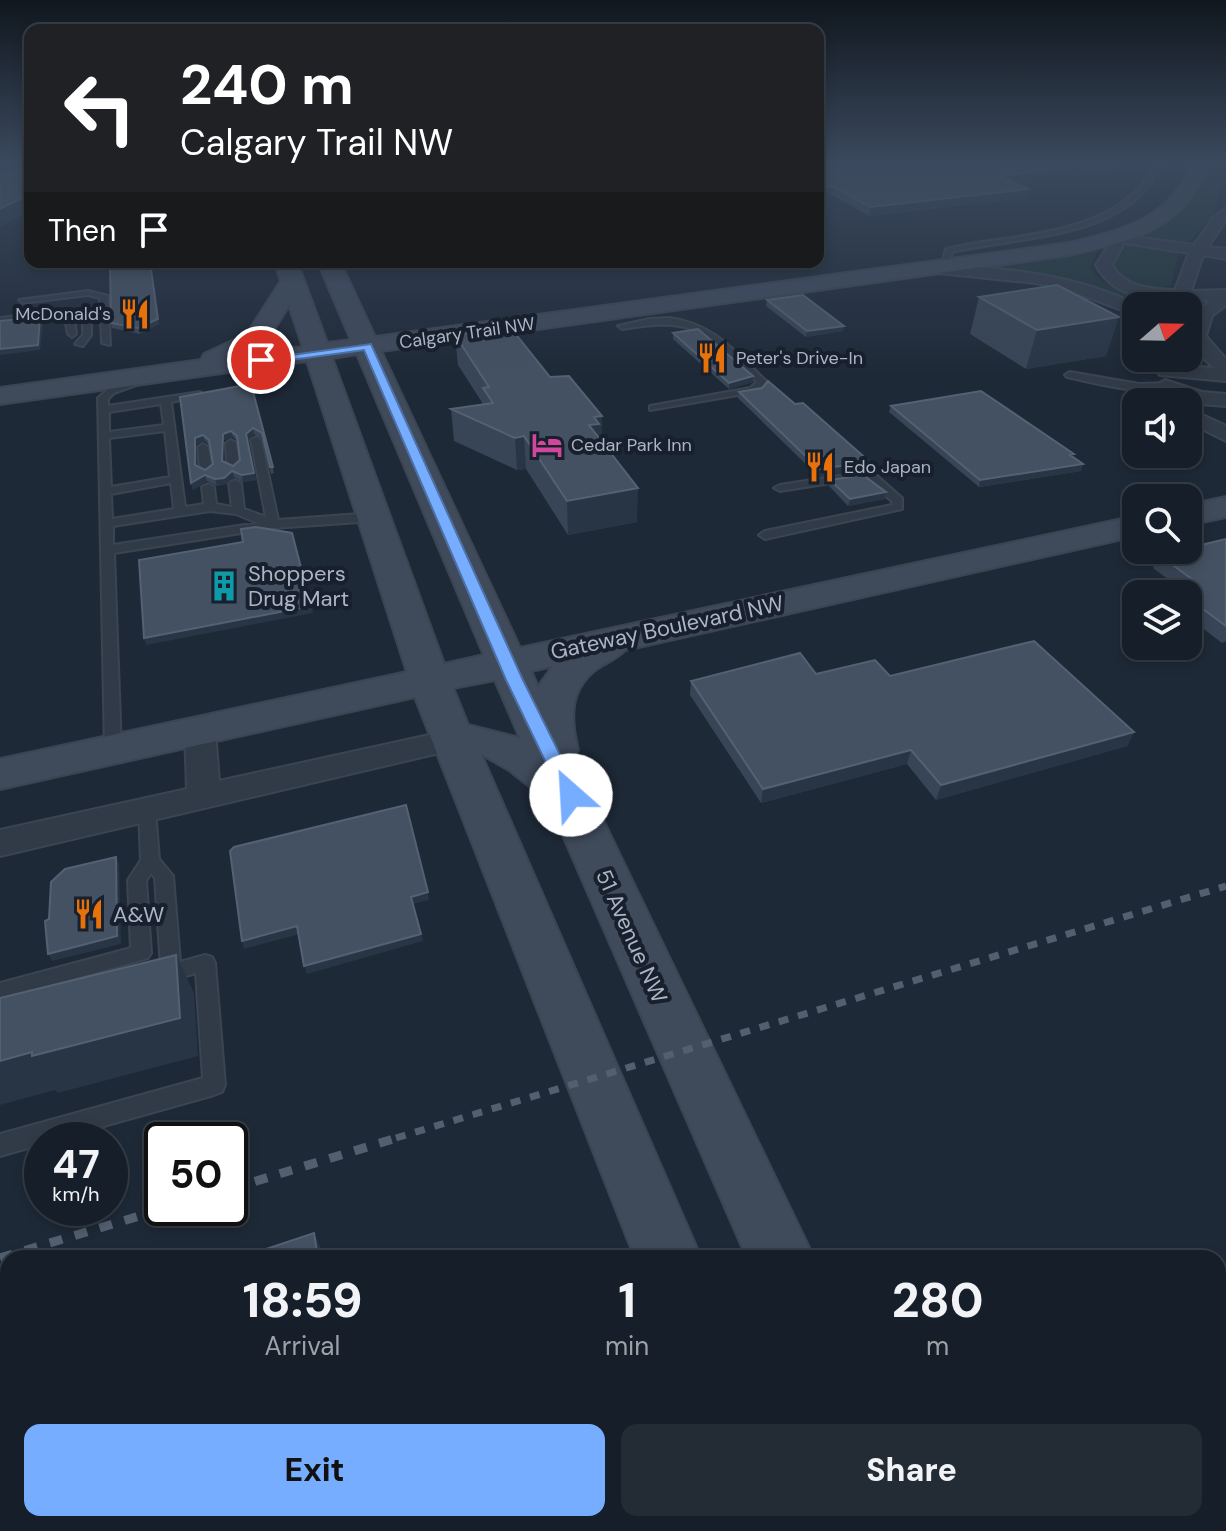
<!DOCTYPE html>
<style>
:root{--surface:#161f29;--page:#232c35;--text:#f1f3f6;--muted:#9ea2a8;--line:#353d46;--accent:#76adff}
body{margin:0;font-family:"DM Sans",sans-serif;background:var(--page);color:var(--text);height:100vh;display:flex;flex-direction:column;font-size:30px;white-space:nowrap}
*{box-sizing:border-box;margin:0}
p{font-size:26px;color:var(--muted)}
.icon{flex:none;width:44px;height:44px;fill:none;stroke:currentColor;stroke-width:2;stroke-linecap:round;stroke-linejoin:round}
.map{position:relative;flex:1;overflow:hidden}
.side{position:absolute;left:0px;top:1250px;width:1226px;height:282px;display:flex;flex-direction:column;background:var(--surface);border-radius:24px 24px 0 0;box-shadow:0 4px 12px #0003,0 0 0 2px var(--line)}
.side>*{flex:none}
.hud{position:absolute;left:24px;top:24px;width:800px;height:244px;border-radius:16px;box-shadow:0 4px 12px #0003,0 0 0 2px var(--line);background:#202124;color:#fff;overflow:hidden}
.needle{width:52px;rotate:70deg}
.buttons{position:absolute;left:1122px;top:292px;display:grid;gap:16px}
.buttons a{display:grid;place-items:center;width:80px;height:80px;border-radius:16px;background:var(--surface);box-shadow:0 4px 12px #0003,0 0 0 2px var(--line);font-size:40px}
.speed{position:absolute;left:24px;top:1122px;display:flex;gap:16px;font-size:40px;font-weight:700;text-align:center}
.speed>*{display:grid;place-content:center;width:104px;height:104px;border-radius:50%;background:var(--surface);box-shadow:0 4px 12px #0003,0 0 0 2px var(--line);line-height:1}
.speed small{font-size:20px;font-weight:400}
.speed .limit{border:4px solid #111;border-radius:12px;background:#fff;color:#111}
.pin{position:absolute;display:grid;place-items:center;width:68px;height:68px;color:#fff;margin:-34px;border:4px solid #fff;border-radius:50%;box-shadow:0 2px 8px #0007}
.me{position:absolute;width:88px;margin:-44px;rotate:334deg;stroke-linejoin:round;filter:drop-shadow(0 0 6px #0008)}
.turn{display:flex;align-items:center;gap:28px;height:168px;padding:0 24px;font-size:36px}
.turn .icon{width:104px;height:104px;stroke-width:2.5}
.turn b{display:block;font-size:56px;line-height:68px}
.then{display:flex;align-items:center;height:76px;padding:0 24px;background:#0003;gap:16px;font-size:30px}
.eta{display:flex;justify-content:space-evenly;align-items:center;height:136px;text-align:center}
.eta b{font-size:48px;font-weight:800;line-height:56px}
.primary-button{display:flex;gap:16px;margin-top:auto;padding:16px 24px}
.primary-button a{flex:1;height:92px;border-radius:16px;background:var(--accent);color:#111;font-size:32px;font-weight:800;line-height:92px;text-align:center}
.primary-button a+a{background:var(--page);color:var(--text)}
.map>svg:first-child{display:block}
.green{fill:#203638}
.lines{fill:none;stroke-linecap:round;stroke-linejoin:round}
.lane-casing{stroke:#3b4451;stroke-width:4}
.street-casing{stroke:#3b4451;stroke-width:4}
.secondary-casing{stroke:#3b4451;stroke-width:4}
.lane{fill:#313b48;fill-rule:evenodd}
.street{fill:#313b48;fill-rule:evenodd}
.secondary{fill:#3f4a5b;fill-rule:evenodd}
.rail-far1{stroke:#535f6f;stroke-width:7;stroke-dasharray:10 10;stroke-linecap:butt}
.rail{stroke:#535f6f;stroke-width:9;stroke-dasharray:13 13;stroke-linecap:butt}
.wall{fill:#384556;fill-rule:evenodd}
.shaded-wall{fill:#283545}
.building{fill:#445162;stroke:#546172;stroke-width:2;fill-rule:evenodd}
.route{fill:#76adff;stroke:#4d70a6;stroke-width:2}
.labels{text-anchor:middle;stroke-width:8;stroke-linejoin:round;paint-order:stroke}
.far-poi-label{font-size:18px;fill:#abb5c5;stroke:#17202c;text-anchor:start}
.far-street-label{font-size:18px;fill:#abb5c5;stroke:#17202c}
.poi-label{font-size:22px;fill:#abb5c5;stroke:#17202c;text-anchor:start}
.street-label{font-size:22px;fill:#abb5c5;stroke:#17202c}
</style>
<div class="map">
<svg width="1226" height="1531" viewBox="0 0 1226 1531">
<rect width="100%" height="100%" fill="#1e2937"/>
<path class="green" d="M 1207,164 L 1226,166 L 1215,213 L 1189,242 L 1137,238 C 1170,221 1197,202 1207,164 Z
M 1139,243 L 1180,250 L 1171,286 L 1142,288 L 1112,273 C 1111,254 1121,245 1139,243 Z
M 1098,248 L 1091,267 C 1102,292 1140,293 1163,300 L 1166,306 L 1136,306 L 1070,281 L 981,267 Z"/>
<g class="lines">
<g class="lane-casing">
<path id="lane" d="M 1156,162 L 1162,162 C 1157,171 1152,181 1146,189 C 1104,239 1012,238 952,252 L 948,270 L 941,268 L 946,249 C 1009,234 1091,238 1139,188 C 1146,181 1150,171 1156,162 Z
M 88,291 L 108,296 L 110,345 L 102,343 L 100,298 L 88,295 L 23,303 L 19,300 Z
M 61,311 L 87,312 L 91,315 L 91,335 L 83,346 L 75,344 L 83,335 L 83,317 L 74,317 L 76,334 L 72,337 L 68,334 L 65,318 L 0,324 L 0,318 Z
M 670,318 C 714,324 735,352 765,380 L 767,382 L 761,391 L 650,410 L 650,406 L 750,388 L 757,382 C 704,332 699,316 622,329 L 618,326 L 649,319 Z
M 1070,372 L 1139,384 L 1165,383 L 1170,386 C 1148,398 1091,382 1067,377 L 1065,375 Z
M 141,377 L 146,380 L 144,382 L 114,393 L 108,399 L 108,406 L 200,392 L 205,395 L 171,402 L 185,507 L 204,504 L 202,487 L 208,484 L 214,487 L 216,504 L 232,507 L 229,483 L 235,480 L 241,483 L 244,509 L 266,517 L 251,440 L 256,437 L 261,440 L 278,520 L 374,513 L 380,517 L 374,521 L 273,528 L 114,553 L 121,750 L 113,755 L 105,750 L 98,398 L 108,389 ZM 161,404 L 164,425 L 109,432 L 109,412 ZM 165,431 L 170,477 L 111,487 L 109,438 ZM 171,483 L 174,509 L 112,519 L 111,494 ZM 210,511 L 236,514 L 258,523 L 113,545 L 113,526 Z
M 231,440 L 236,443 L 239,467 L 233,470 L 227,467 L 226,443 Z
M 203,444 L 208,447 L 212,471 L 206,474 L 200,471 L 198,447 Z
M 864,472 L 877,476 L 902,498 L 902,509 L 765,539 L 759,535 L 765,531 L 892,505 L 892,501 L 863,478 L 780,491 L 774,488 L 780,485 Z
M 147,804 L 153,806 L 155,810 L 159,859 L 173,876 L 180,962 L 205,955 L 212,957 L 215,963 L 225,1085 L 222,1092 L 214,1095 L 54,1140 L 42,1140 L 42,1144 L 0,1156 L 0,1134 L 203,1078 L 196,973 L 165,982 L 158,980 L 155,974 L 161,967 L 155,878 L 151,873 L 146,881 L 151,953 L 148,958 L 0,999 L 0,983 L 131,948 L 128,880 L 141,860 L 139,810 L 141,806 Z"/>
</g>
<g class="street-casing">
<path id="street" d="M 1226,208 L 1226,220 L 1208,247 L 1226,249 L 1226,259 L 1203,255 L 1191,291 L 1226,290 L 1226,305 L 1212,316 L 1206,336 L 1226,359 L 1226,381 L 1160,375 L 1157,371 L 1167,365 L 1214,368 L 1197,352 L 1188,336 L 1195,314 L 1211,300 L 1189,301 L 1188,307 L 1172,306 L 1172,300 C 1141,298 1112,295 1096,265 L 1110,243 L 1110,234 L 1194,245 L 1213,218 ZM 1124,243 L 1189,253 L 1175,290 C 1151,289 1125,288 1112,265 Z
M 935,264 C 1004,268 1077,274 1139,306 L 1133,314 L 1079,294 L 1036,283 L 929,272 L 929,266 Z
M 1165,380 L 1202,392 L 1226,394 L 1226,406 L 1199,404 L 1158,390 L 1155,386 Z
M 1188,408 L 1226,426 L 1226,441 L 1188,422 Z
M 200,721 L 211,724 L 215,731 L 219,781 L 452,730 L 463,733 L 468,740 L 463,747 L 452,750 L 0,856 L 0,830 L 187,789 L 185,731 L 189,724 Z"/>
</g>
<g class="secondary-casing">
<path id="secondary" d="M 1193,162 L 1210,162 C 1185,230 1133,240 1069,255 L 381,351 L 520,648 L 1136,516 L 1136,536 L 625,650 C 618,658 607,662 598,668 C 569,689 570,718 578,750 L 573,758 L 814,1258 L 747,1258 L 548,801 L 509,770 L 481,754 L 701,1258 L 635,1258 L 415,697 L 0,789 L 0,759 L 407,672 L 307,361 L 0,404 L 0,388 L 201,360 L 204,354 L 247,334 L 281,281 L 275,262 L 297,262 L 327,343 L 351,340 L 318,262 L 340,262 L 375,337 L 1069,243 C 1125,230 1170,219 1193,162 ZM 289,305 L 303,347 L 242,355 L 265,344 ZM 357,354 L 484,655 L 444,664 L 332,358 ZM 553,666 L 538,687 L 531,671 ZM 495,680 L 520,738 L 468,725 L 453,688 Z
M 1226,497 L 1226,517 L 1188,525 L 1188,505 Z
M 739,1524 L 817,1524 L 820,1531 L 742,1531 Z
M 867,1524 L 945,1524 L 948,1531 L 870,1531 Z"/>
</g>
<use href="#lane" class="lane"/>
<use href="#street" class="street"/>
<use href="#secondary" class="secondary"/>
<path class="rail-far1" d="M 396,1138 L 1226,886"/>
<path class="rail" d="M 230,1189 L 403,1136
M 0,1258 L 166,1208"/>
</g>
<path class="wall" d="M 818,162 L 1120,162 L 1115,171 L 1014,182 L 1027,198 L 869,216 L 832,195 Z
M 979,297 L 1106,356 L 1026,369 L 970,334 Z
M 767,300 L 844,326 L 843,331 L 806,337 L 766,306 Z
M 111,323 L 159,324 L 140,334 L 112,328 Z
M 673,333 L 753,376 L 753,382 L 729,389 L 673,339 Z
M 455,335 L 550,377 L 602,416 L 602,442 L 637,522 L 568,535 L 526,469 L 517,470 L 454,441 L 451,409 L 483,404 L 458,365 Z
M 251,384 L 274,473 L 271,474 L 264,439 L 254,434 L 248,441 L 256,480 L 243,482 L 234,477 L 226,484 L 217,486 L 207,481 L 193,490 L 191,483 L 180,397 ZM 233,437 L 238,442 L 240,460 L 233,466 L 224,462 L 224,440 ZM 205,441 L 210,446 L 213,464 L 205,470 L 197,466 L 196,444 Z
M 739,392 L 795,404 L 870,462 L 869,469 L 818,476 L 738,398 Z
M 891,406 L 1073,458 L 1083,464 L 1081,471 L 979,487 L 889,412 Z
M 830,480 L 886,492 L 885,499 L 848,506 L 829,486 Z
M 1226,539 L 1226,641 L 1222,643 L 1188,617 L 1188,594 L 1170,594 L 1173,587 L 1177,586 L 1153,568 L 1158,554 Z
M 816,674 L 890,676 L 1134,732 L 1127,746 L 936,800 L 907,764 L 761,803 L 690,695 L 691,681 Z"/>
<path class="shaded-wall" d="M 0,162 L 26,162 L 30,172 L 0,175 Z
M 1120,162 L 1115,171 L 997,184 L 999,176 Z
M 833,186 L 832,195 L 818,196 L 818,188 Z
M 1029,189 L 1027,198 L 869,216 L 870,207 Z
M 30,194 L 30,211 L 0,227 L 0,209 Z
M 150,262 L 159,324 L 140,334 L 138,328 Z
M 40,317 L 43,323 L 40,350 L 0,355 L 0,349 Z
M 1119,317 L 1106,356 L 1026,369 L 1037,330 Z
M 844,326 L 843,331 L 806,337 L 807,331 Z
M 753,376 L 753,382 L 729,389 L 729,383 Z
M 602,416 L 602,448 L 589,425 L 594,417 Z
M 253,428 L 254,434 L 248,441 L 256,480 L 243,482 L 242,475 L 246,434 Z
M 231,431 L 233,437 L 224,440 L 224,467 L 222,461 L 223,434 Z
M 203,435 L 205,441 L 196,444 L 197,471 L 195,465 L 195,438 Z
M 524,436 L 526,469 L 517,470 L 515,438 Z
M 870,462 L 869,469 L 818,476 L 819,469 Z
M 1083,464 L 1081,471 L 979,487 L 980,480 Z
M 232,471 L 234,477 L 226,484 L 217,486 L 215,479 Z
M 205,475 L 207,481 L 193,490 L 191,483 Z
M 638,488 L 637,522 L 568,535 L 567,501 Z
M 886,492 L 885,499 L 848,506 L 850,499 Z
M 311,606 L 313,613 L 146,645 L 144,638 Z
M 1134,732 L 1127,746 L 936,800 L 941,785 Z
M 911,750 L 907,764 L 761,803 L 763,789 Z
M 116,857 L 119,864 L 121,944 L 52,961 L 48,954 Z
M 428,892 L 429,900 L 412,904 L 411,897 Z
M 297,926 L 300,934 L 244,949 L 242,941 Z
M 421,934 L 423,941 L 307,974 L 304,966 Z
M 176,955 L 194,993 L 198,1056 L 58,1093 L 55,1090 L 0,1105 L 0,1061 Z
M 314,1233 L 320,1246 L 322,1258 L 318,1258 Z"/>
<path class="building" d="M 26,162 L 30,162 L 30,194 L 0,209 L 0,173 L 28,169 Z
M 818,162 L 1118,162 L 999,176 L 1029,189 L 870,207 L 833,186 L 818,188 Z
M 110,262 L 150,262 L 158,319 L 138,328 L 111,323 Z
M 1057,285 L 1119,317 L 1037,330 L 979,297 Z
M 803,295 L 844,326 L 807,331 L 767,300 Z
M 40,317 L 38,345 L 0,349 L 0,321 Z
M 511,328 L 550,377 L 569,376 L 602,416 L 594,417 L 599,424 L 589,425 L 638,488 L 567,501 L 524,436 L 515,438 L 451,409 L 493,403 L 483,388 L 489,387 L 455,335 Z
M 698,329 L 753,376 L 729,383 L 673,333 Z
M 768,381 L 795,404 L 803,403 L 870,462 L 819,469 L 739,392 L 762,388 Z
M 251,384 L 273,467 L 270,467 L 262,433 L 253,428 L 246,434 L 254,473 L 242,475 L 232,471 L 224,478 L 215,479 L 205,475 L 191,483 L 180,397 ZM 231,431 L 237,436 L 240,460 L 233,466 L 222,461 L 223,434 ZM 203,435 L 209,440 L 213,464 L 205,470 L 195,465 L 195,438 Z
M 981,391 L 1074,454 L 1070,455 L 1083,464 L 980,480 L 891,406 Z
M 863,475 L 886,492 L 850,499 L 830,480 Z
M 256,527 L 292,533 L 311,606 L 144,638 L 139,560 L 243,542 L 241,529 Z
M 1226,539 L 1226,626 L 1188,598 L 1188,594 L 1182,594 L 1173,587 L 1193,580 L 1158,554 L 1178,550 L 1188,550 L 1188,548 Z
M 1034,641 L 1134,732 L 941,785 L 911,750 L 763,789 L 691,681 L 800,653 L 816,674 L 875,660 L 890,676 Z
M 406,805 L 428,892 L 411,897 L 421,934 L 304,966 L 297,926 L 242,941 L 230,851 L 234,847 Z
M 116,857 L 117,936 L 48,954 L 45,921 L 49,919 L 51,882 L 65,869 Z
M 176,955 L 180,1018 L 32,1056 L 32,1052 L 0,1061 L 0,998 Z
M 314,1233 L 318,1258 L 239,1258 Z
M 250,1524 L 359,1524 L 360,1531 L 233,1531 Z"/>
<linearGradient id="sky" x2="0" y2="1"><stop stop-color="#10171e"/><stop offset="0.43" stop-color="#3b495e"/><stop offset="1" stop-color="#3b495e" stop-opacity="0"/></linearGradient>
<rect width="1226" height="377" fill="url(#sky)"/>
<path class="route" d="M 371,344 L 523,680 L 580,795 L 577,800 L 564,800 L 506,680 L 364,350 L 261,364 L 256,360 Z"/>
<defs>
<g id="restaurant-bare" transform="scale(2.4)"><path d="M-5-6h1v4h1v-4h1v4h1v-4h1v5L-1.5 .5V6h-2V.5L-5-1ZM5-6V6H3V1.5H1.5Q1.5-4 5-6Z" fill="#e8710a" stroke="#17202c" stroke-width="2.5" paint-order="stroke"/></g>
<g id="hotel-bare" transform="scale(2.4)"><path d="M-6-4.5h1.5V1H6V5H4.5V3h-9V5H-6ZM-4 0a1.8 1.8 0 1 1 3.6 0ZM.5 0V-2.5h3Q6-2.5 6 0Z" fill="#d1479c" stroke="#17202c" stroke-width="2.5" paint-order="stroke"/></g>
<g id="building-bare" transform="scale(2.4)"><path d="M-4-6H4V6H1V3H-1V6H-4ZM-2.5-4.3h1.7v1.8h-1.7ZM.8-4.3h1.7v1.8H.8ZM-2.5-1h1.7V.8h-1.7ZM.8-1h1.7V.8H.8Z" fill="#0f9aa8" stroke="#17202c" stroke-width="2.5" paint-order="stroke"/></g>
</defs>
<g fill-rule="evenodd">
<use href="#restaurant-bare" x="135" y="314"/>
<use href="#restaurant-bare" x="712" y="358"/>
<use href="#hotel-bare" x="547" y="445"/>
<use href="#restaurant-bare" x="820" y="467"/>
<use href="#building-bare" x="224" y="586"/>
<use href="#restaurant-bare" x="89" y="914"/>
</g>
<g class="labels">
<g class="far-poi-label">
<text x="111" y="320" text-anchor="end">McDonald's</text>
<text x="736" y="364">Peter's Drive-In</text>
<text x="571" y="451">Cedar Park Inn</text>
<text x="844" y="473">Edo Japan</text>
</g>
<g class="far-street-label">
<text transform="translate(467 333) rotate(-8)" y="6">Calgary Trail NW</text>
</g>
<g class="poi-label">
<text x="248" y="581">Shoppers<tspan x="248" dy="25">Drug Mart</tspan></text>
<text x="113" y="922">A&amp;W</text>
</g>
<g class="street-label">
<text transform="translate(667 627) rotate(-12)" y="8">Gateway Boulevard NW</text>
<text transform="translate(632 936) rotate(66)" y="8">51 Avenue NW</text>
</g>
</g>
</svg>
<div class="buttons">
<a><svg class="needle" viewBox="-14 -14 28 28"><path d="M0-13l5 13h-10z" fill="#e53935"/><path d="M0 13l5-13h-10z" fill="#9ea2a8"/></svg></a>
<a><svg class="icon" aria-label="sound" viewBox="0 0 24 24"><path d="M4 9h4l5-4v14l-5-4H4zM17 9q2 3 0 6"/></svg></a>
<a><svg class="icon" aria-label="search" viewBox="0 0 24 24"><circle cx="10" cy="10" r="6"/><path d="M15 15l6 6"/></svg></a>
<a><svg class="icon" aria-label="layers" viewBox="0 0 24 24"><path d="M12 4l9 5-9 5-9-5zM3 14l9 5 9-5"/></svg></a>
</div>
<div class="speed"><div>47<small>km/h</small></div><div class="limit">50</div></div>
<div class="pin" style="left:261px;top:360px;background:#d93025"><svg class="icon" aria-label="arrive" viewBox="0 0 24 24"><path d="M6 21V4h12l-3 4 3 4H6"/></svg></div>
<svg class="me" style="left:571px;top:795px" viewBox="-20 -20 40 40"><circle r="19" fill="#fff"/><path d="M0-13L10 11 0 6-10 11z" fill="#76adff"/></svg>
<div class="hud">
<div class="turn"><svg class="icon" aria-label="left" viewBox="0 0 24 24"><path d="M17 20v-9H6M10 6l-5 5 5 5"/></svg><div><b>240 m</b>Calgary Trail NW</div></div>
<div class="then">Then<svg class="icon" aria-label="arrive" viewBox="0 0 24 24"><path d="M6 21V4h12l-3 4 3 4H6"/></svg></div>
</div>
<section class="side">
<div class="eta">
<div><b>18:59</b><p>Arrival</p></div>
<div><b>1</b><p>min</p></div>
<div><b>280</b><p>m</p></div>
</div>
<div class="primary-button"><a>Exit</a><a>Share</a></div>
</section>
</div>
